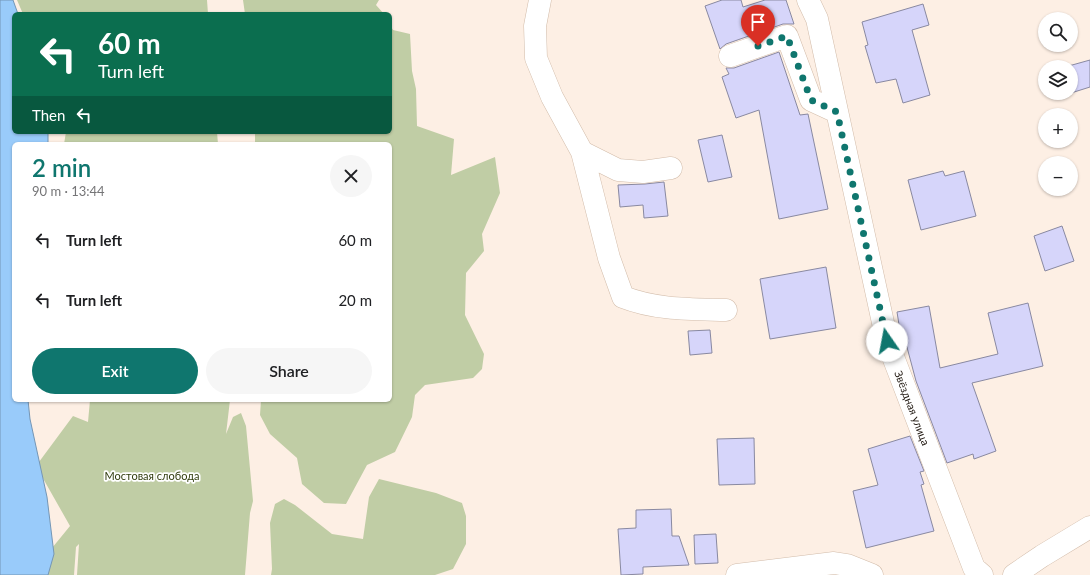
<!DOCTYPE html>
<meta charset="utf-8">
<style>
:root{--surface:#fff;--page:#f6f6f6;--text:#202124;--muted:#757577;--accent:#0f766e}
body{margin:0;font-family:Lato,sans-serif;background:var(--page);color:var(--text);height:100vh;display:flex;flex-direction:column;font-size:15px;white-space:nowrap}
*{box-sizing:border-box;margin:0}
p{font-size:13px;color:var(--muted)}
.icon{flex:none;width:22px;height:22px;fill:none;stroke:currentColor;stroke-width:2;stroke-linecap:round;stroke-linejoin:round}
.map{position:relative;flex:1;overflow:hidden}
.sheet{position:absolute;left:12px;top:142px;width:380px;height:260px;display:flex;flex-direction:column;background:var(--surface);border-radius:6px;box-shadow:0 1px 3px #0004}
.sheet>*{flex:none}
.top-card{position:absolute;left:12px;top:12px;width:380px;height:122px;border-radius:6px;box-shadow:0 1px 3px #0004;background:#0b6e4f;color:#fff;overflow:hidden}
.buttons{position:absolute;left:1038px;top:12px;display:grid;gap:8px}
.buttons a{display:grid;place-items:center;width:40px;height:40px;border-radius:50%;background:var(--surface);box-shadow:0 1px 3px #0004;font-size:20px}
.pin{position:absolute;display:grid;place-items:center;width:34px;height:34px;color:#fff;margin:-41px -17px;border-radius:50% 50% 50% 0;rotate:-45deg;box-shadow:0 0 4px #0007}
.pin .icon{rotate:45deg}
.me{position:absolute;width:44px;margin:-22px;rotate:348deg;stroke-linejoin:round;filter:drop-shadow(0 0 3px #0008)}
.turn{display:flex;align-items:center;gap:14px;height:84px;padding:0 20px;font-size:18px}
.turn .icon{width:52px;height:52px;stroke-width:2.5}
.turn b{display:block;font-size:28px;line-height:34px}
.then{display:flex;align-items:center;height:38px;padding:0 20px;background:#0003;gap:8px;font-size:15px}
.round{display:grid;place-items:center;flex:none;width:42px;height:42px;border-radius:21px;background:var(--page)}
.summary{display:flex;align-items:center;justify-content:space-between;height:68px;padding:0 20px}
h1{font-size:24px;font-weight:600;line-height:30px;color:var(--accent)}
.button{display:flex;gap:8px;margin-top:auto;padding:8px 20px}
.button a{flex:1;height:46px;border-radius:24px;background:var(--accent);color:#fff;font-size:16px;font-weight:600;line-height:46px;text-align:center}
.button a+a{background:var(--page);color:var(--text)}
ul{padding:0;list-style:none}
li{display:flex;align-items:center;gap:12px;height:60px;padding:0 20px}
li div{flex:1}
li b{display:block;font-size:15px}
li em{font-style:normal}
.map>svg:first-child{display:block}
.green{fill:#c0cda5}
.water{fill:#99cbfa;stroke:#7596b5}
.building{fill:#d6d5fa;stroke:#8989a1}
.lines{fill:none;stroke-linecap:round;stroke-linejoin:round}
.minor-casing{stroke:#d2bcaa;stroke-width:23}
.minor{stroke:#fff;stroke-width:22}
.route{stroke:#0f766e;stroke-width:7;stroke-dasharray:0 12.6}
.labels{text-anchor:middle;stroke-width:3.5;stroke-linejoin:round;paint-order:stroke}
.street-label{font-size:11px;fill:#221a13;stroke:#fff}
.park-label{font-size:11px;fill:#303b0d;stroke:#fff}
</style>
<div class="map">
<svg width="1090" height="575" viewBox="0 0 1090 575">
<rect width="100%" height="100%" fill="#fdefe4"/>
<path class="green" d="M 17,0 L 207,0 L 208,14 L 23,14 Z
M 243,0 L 379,0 L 376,5 L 384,14 L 245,14 Z
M 390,25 L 393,30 L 410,34 L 412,71 L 416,89 L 417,126 L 454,139 L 451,175 L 495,157 L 500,193 L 482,234 L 484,251 L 466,273 L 465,315 L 484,354 L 482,369 L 473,378 L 425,385 L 415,395 L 412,417 L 395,452 L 367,465 L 346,504 L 324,503 L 302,484 L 297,458 L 270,434 L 260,415 L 261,400 L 390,400 L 390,144 L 255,144 L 255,132 L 390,132 Z
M 66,132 L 217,132 L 218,144 L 64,144 Z
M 90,400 L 230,400 L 226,434 L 233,417 L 241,413 L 246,426 L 253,501 L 250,513 L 245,575 L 77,575 L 79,544 L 76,547 L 74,575 L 30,575 L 70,526 L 36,466 L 73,416 L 88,422 Z
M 379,479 L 436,493 L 462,503 L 466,516 L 466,544 L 453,569 L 435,575 L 271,575 L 272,569 L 270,523 L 275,504 L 284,499 L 295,505 L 332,534 L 363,539 L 369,497 Z"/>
<path class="water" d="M 0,0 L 13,0 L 18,14 L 14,14 L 14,132 L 48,132 L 48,144 L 14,144 L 14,400 L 28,400 L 30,419 L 47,497 L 54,554 L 48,575 L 0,575 Z"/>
<path class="building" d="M 722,0 L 741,0 L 743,7 L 765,0 L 786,0 L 794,24 L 783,24 L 726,44 L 720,49 L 705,6 Z
M 923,4 L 929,25 L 912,30 L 930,95 L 903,103 L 896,79 L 876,83 L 865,46 L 868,45 L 862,22 Z
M 779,52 L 800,115 L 808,114 L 828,209 L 779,219 L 759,110 L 736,118 L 722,77 L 729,74 L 726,68 L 734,68 Z
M 1090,60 L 1090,87 L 1071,93 L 1071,67 L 1065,67 Z
M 722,135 L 732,177 L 708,182 L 698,140 Z
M 943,171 L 945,176 L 964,171 L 976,216 L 921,230 L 908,180 Z
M 664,182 L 668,216 L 644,218 L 643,205 L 620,207 L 618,185 L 645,184 Z
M 1062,226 L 1074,261 L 1045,271 L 1034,236 Z
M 826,267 L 836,328 L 770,339 L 760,279 Z
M 1028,303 L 1043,366 L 972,383 L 996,451 L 974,459 L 973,454 L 947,463 L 916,381 L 904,336 L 901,337 L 897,312 L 929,306 L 940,368 L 998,354 L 988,313 Z
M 710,330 L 712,353 L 690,355 L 688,331 Z
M 910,436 L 924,471 L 920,472 L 924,484 L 921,485 L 934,531 L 866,548 L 853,491 L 878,485 L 868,449 Z
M 754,438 L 755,484 L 719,485 L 717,439 Z
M 671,509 L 672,536 L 679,536 L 689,565 L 643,567 L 643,574 L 621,575 L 618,529 L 636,528 L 636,510 Z
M 716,534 L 718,563 L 695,564 L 694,535 Z"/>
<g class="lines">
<g class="minor-casing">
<path id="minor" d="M 540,0 L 535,26 L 536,58 L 552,97 L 582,152 L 618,170 L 643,172 L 671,168
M 808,0 L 817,19 L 887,341 L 974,568 L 982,575
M 730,56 L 787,36 L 811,100 L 837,112
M 582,152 L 609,258 L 623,297 C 656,310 691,309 726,310
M 737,575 L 834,563 L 847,565 L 872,575
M 1014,575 L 1042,556 L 1090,527"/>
</g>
<use href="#minor" class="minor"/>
</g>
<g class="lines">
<path class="route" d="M 758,46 L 787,36 L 811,100 L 837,112 L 887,341"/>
</g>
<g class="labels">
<g class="street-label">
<text transform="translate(912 408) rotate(69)" y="4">Звёздная улица</text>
</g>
<g class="park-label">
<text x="152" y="480">Мостовая слобода</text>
</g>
</g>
</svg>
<div class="buttons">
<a><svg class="icon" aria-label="search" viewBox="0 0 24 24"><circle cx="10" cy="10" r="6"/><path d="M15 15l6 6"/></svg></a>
<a><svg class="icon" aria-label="layers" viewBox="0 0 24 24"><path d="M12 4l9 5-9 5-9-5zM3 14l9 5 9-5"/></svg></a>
<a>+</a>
<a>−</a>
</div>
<div class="pin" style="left:758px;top:46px;background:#d93025"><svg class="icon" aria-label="arrive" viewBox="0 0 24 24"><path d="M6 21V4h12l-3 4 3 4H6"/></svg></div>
<svg class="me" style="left:887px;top:341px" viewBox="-20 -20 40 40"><circle r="19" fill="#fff"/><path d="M0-13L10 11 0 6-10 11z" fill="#0f766e"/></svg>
<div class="top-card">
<div class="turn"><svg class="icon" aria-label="left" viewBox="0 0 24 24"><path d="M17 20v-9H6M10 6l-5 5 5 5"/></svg><div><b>60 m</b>Turn left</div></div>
<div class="then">Then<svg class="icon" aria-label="left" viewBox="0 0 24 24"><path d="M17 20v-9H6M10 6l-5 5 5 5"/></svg></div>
</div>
<section class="sheet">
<div class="summary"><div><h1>2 min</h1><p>90 m · 13:44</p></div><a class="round"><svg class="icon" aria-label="close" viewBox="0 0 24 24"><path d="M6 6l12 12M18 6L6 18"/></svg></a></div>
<ul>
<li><svg class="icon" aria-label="left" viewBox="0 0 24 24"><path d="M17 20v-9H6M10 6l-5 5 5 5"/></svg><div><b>Turn left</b></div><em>60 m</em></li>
<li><svg class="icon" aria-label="left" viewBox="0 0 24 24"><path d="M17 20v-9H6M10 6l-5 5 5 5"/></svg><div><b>Turn left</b></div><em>20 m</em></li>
</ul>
<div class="button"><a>Exit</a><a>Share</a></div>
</section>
</div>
